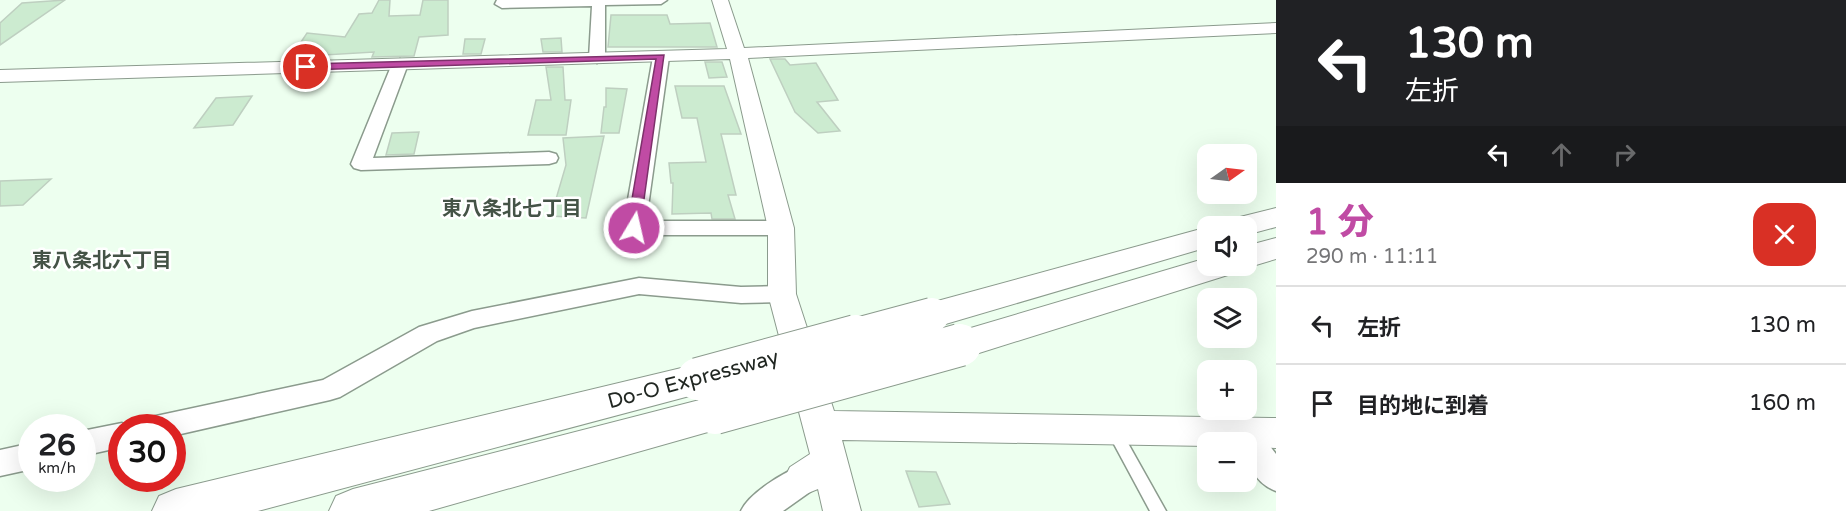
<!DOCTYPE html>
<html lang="ja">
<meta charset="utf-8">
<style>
:root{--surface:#fff;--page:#f6f6f6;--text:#202124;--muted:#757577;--line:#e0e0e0;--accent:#c04ba4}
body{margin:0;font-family:"Varela Round","Noto Sans JP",sans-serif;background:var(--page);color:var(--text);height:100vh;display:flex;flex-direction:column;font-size:22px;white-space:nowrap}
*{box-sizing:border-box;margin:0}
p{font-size:20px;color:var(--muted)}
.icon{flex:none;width:33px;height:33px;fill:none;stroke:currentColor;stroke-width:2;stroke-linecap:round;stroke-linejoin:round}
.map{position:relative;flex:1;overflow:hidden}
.sheet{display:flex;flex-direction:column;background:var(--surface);width:570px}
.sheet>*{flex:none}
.banner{background:#202124;color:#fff;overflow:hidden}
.needle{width:39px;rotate:76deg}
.controls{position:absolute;left:1197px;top:144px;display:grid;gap:12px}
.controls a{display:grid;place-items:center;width:60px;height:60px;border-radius:12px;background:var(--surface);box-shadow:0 6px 24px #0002;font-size:30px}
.speed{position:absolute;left:18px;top:414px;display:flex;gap:12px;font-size:30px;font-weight:700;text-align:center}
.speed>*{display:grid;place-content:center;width:78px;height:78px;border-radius:50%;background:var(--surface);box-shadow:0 6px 24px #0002;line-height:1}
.speed small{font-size:15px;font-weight:400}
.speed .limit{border:9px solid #d22;background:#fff;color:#111}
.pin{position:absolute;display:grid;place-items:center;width:51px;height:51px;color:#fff;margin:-26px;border:3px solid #fff;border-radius:50%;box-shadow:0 2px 6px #0007}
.me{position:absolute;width:66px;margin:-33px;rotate:9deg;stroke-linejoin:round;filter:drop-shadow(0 0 4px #0008)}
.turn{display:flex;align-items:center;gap:21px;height:126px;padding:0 30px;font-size:27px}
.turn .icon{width:78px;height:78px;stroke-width:2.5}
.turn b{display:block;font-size:42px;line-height:51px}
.lanes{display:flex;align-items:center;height:57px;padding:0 30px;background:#0003;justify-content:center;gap:30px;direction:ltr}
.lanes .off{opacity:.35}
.round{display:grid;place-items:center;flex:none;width:63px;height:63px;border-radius:18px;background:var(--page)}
.overview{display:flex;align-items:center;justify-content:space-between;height:102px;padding:0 30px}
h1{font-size:36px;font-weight:800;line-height:45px;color:var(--accent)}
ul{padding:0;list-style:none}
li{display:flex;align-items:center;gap:18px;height:78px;padding:0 30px;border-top:2px solid var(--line)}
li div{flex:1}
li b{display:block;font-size:22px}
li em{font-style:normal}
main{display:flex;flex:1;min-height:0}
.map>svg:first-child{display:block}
.building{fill:#ccebd0;stroke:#becfc0;stroke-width:1.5}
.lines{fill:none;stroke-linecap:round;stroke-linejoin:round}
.service-casing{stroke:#8b9b8d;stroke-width:3}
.minor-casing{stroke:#8b9b8d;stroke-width:3}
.tertiary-casing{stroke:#8b9b8d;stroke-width:2}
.motorway-casing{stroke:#8b9b8d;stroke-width:2}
.service{fill:#fff;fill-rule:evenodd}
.minor{fill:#fff;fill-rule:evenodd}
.tertiary{fill:#fff;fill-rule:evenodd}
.motorway{fill:#fff;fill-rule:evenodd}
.motorway-bridge-far1-casing{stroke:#8b9b8d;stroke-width:36;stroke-linecap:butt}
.motorway-bridge-casing{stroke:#8b9b8d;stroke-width:44;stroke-linecap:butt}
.motorway-bridge-far1{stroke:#fff;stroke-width:34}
.motorway-bridge{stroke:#fff;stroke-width:42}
.route{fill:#c04ba4;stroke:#7d316b;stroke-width:1.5}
.labels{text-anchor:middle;stroke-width:5;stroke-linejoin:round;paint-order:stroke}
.neighbourhood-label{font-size:20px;font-weight:bold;fill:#445346;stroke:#fff}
.near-street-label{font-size:21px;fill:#212722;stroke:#fff}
</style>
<main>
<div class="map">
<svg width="1276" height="511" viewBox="0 0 1276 511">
<rect width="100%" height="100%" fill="#edffef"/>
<path class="building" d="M 65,0 L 0,45 L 0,23 L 22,3 Z
M 379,0 L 390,0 L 389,16 L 420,15 L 423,0 L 448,0 L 448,35 L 419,37 L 414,56 L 372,57 L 374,52 L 291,57 L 307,33 L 345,37 L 359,14 L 372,13 Z
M 611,15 L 667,15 L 670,24 L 710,23 L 717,47 L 608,47 Z
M 561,38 L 562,52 L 543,52 L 541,39 Z
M 465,39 L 485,39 L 481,54 L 463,54 Z
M 770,59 L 785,59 L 790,65 L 816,63 L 838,100 L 817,102 L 840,131 L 818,133 L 795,112 Z
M 705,62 L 722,62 L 727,77 L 709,78 Z
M 546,67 L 563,67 L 565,100 L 571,100 L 566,135 L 528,135 L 536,100 L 551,100 Z
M 675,86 L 724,86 L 741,134 L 721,134 L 736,195 L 728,195 L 735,219 L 712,219 L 711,213 L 672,214 L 673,183 L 671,183 L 669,163 L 706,162 L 697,118 L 682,118 Z
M 606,88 L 627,89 L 619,133 L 601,133 L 604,107 L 606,107 Z
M 252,96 L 233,125 L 194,128 L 216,98 Z
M 419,132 L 414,154 L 386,155 L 392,133 Z
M 604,136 L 586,218 L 551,216 L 566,165 L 563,138 Z
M 51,179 L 23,205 L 0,206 L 0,181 Z
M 906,471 L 936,472 L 950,504 L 919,507 Z"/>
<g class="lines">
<g class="service-casing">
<path id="service" d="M 1115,427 L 1120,429 L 1166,511 L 1150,511 L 1108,433 L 1110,429 Z"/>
</g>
<g class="minor-casing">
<path id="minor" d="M 497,0 L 667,0 L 661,4 L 605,5 L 605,58 L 597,63 L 589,58 L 592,6 L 502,8 L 495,4 Z
M 661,52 L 669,57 L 646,221 L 781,221 L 789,223 L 792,228 L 789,233 L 781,235 L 634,235 L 626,233 L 623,228 L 653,57 Z
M 400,59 L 408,64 L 373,158 L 549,152 L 556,154 L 558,158 L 556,162 L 549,164 L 361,170 L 354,168 L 351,164 L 392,64 Z
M 639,278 L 741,287 L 782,286 L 790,288 L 794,294 L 790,300 L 782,302 L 741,303 L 639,294 L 474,328 L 437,341 L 340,397 L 330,400 L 172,436 L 172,428 L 142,428 L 146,419 L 156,416 L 323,380 L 419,327 L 472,311 Z
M 1242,420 L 1252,423 L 1276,454 L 1276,491 C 1255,483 1246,464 1246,442 L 1233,442 L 1227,432 L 1232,423 Z
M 122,423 L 133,428 L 122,428 L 122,447 L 82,456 L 82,431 Z
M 32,443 L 32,469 L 0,476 L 0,450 Z
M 803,465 L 814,469 L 818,479 L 814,489 L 783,511 L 741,511 C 749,493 784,472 803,465 Z"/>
</g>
<g class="tertiary-casing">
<path id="tertiary" d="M 712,0 L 728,0 L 744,48 L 1276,23 L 1276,33 L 748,58 L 794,228 L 796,294 L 834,411 L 1276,418 L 1276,448 L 1246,447 L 1246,442 L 1208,442 L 1208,446 L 842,440 L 861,511 L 823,511 L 818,489 L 803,495 L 790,491 L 784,479 L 790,467 L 810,454 L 768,294 L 768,228 L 730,59 L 0,82 L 0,70 L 727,49 Z"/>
</g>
<g class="motorway-casing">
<path id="motorway" d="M 1276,208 L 1276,227 L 1246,235 L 1246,226 L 1227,226 L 1232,219 Z
M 1208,227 L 1208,247 L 932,328 L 919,324 L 914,315 L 919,306 Z
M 1276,238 L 1276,259 L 1246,268 L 1238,266 L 1246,266 L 1246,246 Z
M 1207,258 L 1208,266 L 1236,266 L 1231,274 L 960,359 L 947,355 L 941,345 L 947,335 Z
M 698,364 L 712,368 L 718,379 L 712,390 L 258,511 L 152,511 L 159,496 L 176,489 Z
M 715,396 L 730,401 L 736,413 L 730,425 L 715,430 L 429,511 L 329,511 L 336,496 L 353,489 Z"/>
</g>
<use href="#service" class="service"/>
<use href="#minor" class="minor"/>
<use href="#tertiary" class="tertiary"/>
<use href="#motorway" class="motorway"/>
<g class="motorway-bridge-far1-casing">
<path id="motorway-bridge-far1" d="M 850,337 L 932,315"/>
</g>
<g class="motorway-bridge-casing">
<path id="motorway-bridge" d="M 698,379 L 856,336
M 715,413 L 960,345"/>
</g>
<use href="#motorway-bridge-far1" class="motorway-bridge-far1"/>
<use href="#motorway-bridge" class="motorway-bridge"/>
</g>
<path class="route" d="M 664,55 L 640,228 L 634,232 L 627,228 L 656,59 L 306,70 L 302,67 L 306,64 Z"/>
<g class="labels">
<g class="neighbourhood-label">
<text x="512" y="215">東八条北七丁目</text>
<text x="102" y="267">東八条北六丁目</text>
</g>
<g class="near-street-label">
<text transform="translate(693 379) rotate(-15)" y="7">Do-O Expressway</text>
</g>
</g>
</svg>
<div class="controls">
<a><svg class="needle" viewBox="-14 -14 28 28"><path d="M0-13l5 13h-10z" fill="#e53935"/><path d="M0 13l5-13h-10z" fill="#757577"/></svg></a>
<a><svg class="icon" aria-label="sound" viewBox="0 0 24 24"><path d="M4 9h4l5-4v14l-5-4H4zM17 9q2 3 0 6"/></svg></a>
<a><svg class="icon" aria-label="layers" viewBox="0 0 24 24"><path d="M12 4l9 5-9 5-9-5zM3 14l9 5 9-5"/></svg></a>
<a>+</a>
<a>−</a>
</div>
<div class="speed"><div>26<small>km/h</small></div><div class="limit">30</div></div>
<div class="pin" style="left:306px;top:67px;background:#d93025"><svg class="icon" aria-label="arrive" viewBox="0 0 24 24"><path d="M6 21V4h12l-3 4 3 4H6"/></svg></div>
<svg class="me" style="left:634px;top:228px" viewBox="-20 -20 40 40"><circle r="17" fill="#c04ba4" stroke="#fff" stroke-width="3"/><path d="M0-11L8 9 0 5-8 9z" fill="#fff"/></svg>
</div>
<section class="sheet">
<div class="banner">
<div class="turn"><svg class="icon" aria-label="left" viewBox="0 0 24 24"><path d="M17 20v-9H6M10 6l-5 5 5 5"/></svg><div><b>130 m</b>左折</div></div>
<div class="lanes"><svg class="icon" aria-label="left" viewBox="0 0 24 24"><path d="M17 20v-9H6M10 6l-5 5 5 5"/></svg><svg class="icon off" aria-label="ahead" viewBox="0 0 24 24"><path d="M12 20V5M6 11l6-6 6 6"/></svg><svg class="icon off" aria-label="right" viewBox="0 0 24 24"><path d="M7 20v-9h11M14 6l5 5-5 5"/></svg></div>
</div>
<div class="overview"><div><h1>1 分</h1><p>290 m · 11:11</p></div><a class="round" style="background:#d93025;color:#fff"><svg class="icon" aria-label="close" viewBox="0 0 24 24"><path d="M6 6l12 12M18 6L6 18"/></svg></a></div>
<ul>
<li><svg class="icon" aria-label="left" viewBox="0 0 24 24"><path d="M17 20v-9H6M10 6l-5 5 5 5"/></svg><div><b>左折</b></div><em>130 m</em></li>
<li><svg class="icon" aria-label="arrive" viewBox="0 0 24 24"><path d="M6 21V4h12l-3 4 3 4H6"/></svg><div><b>目的地に到着</b></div><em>160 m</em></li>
</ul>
</section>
</main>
